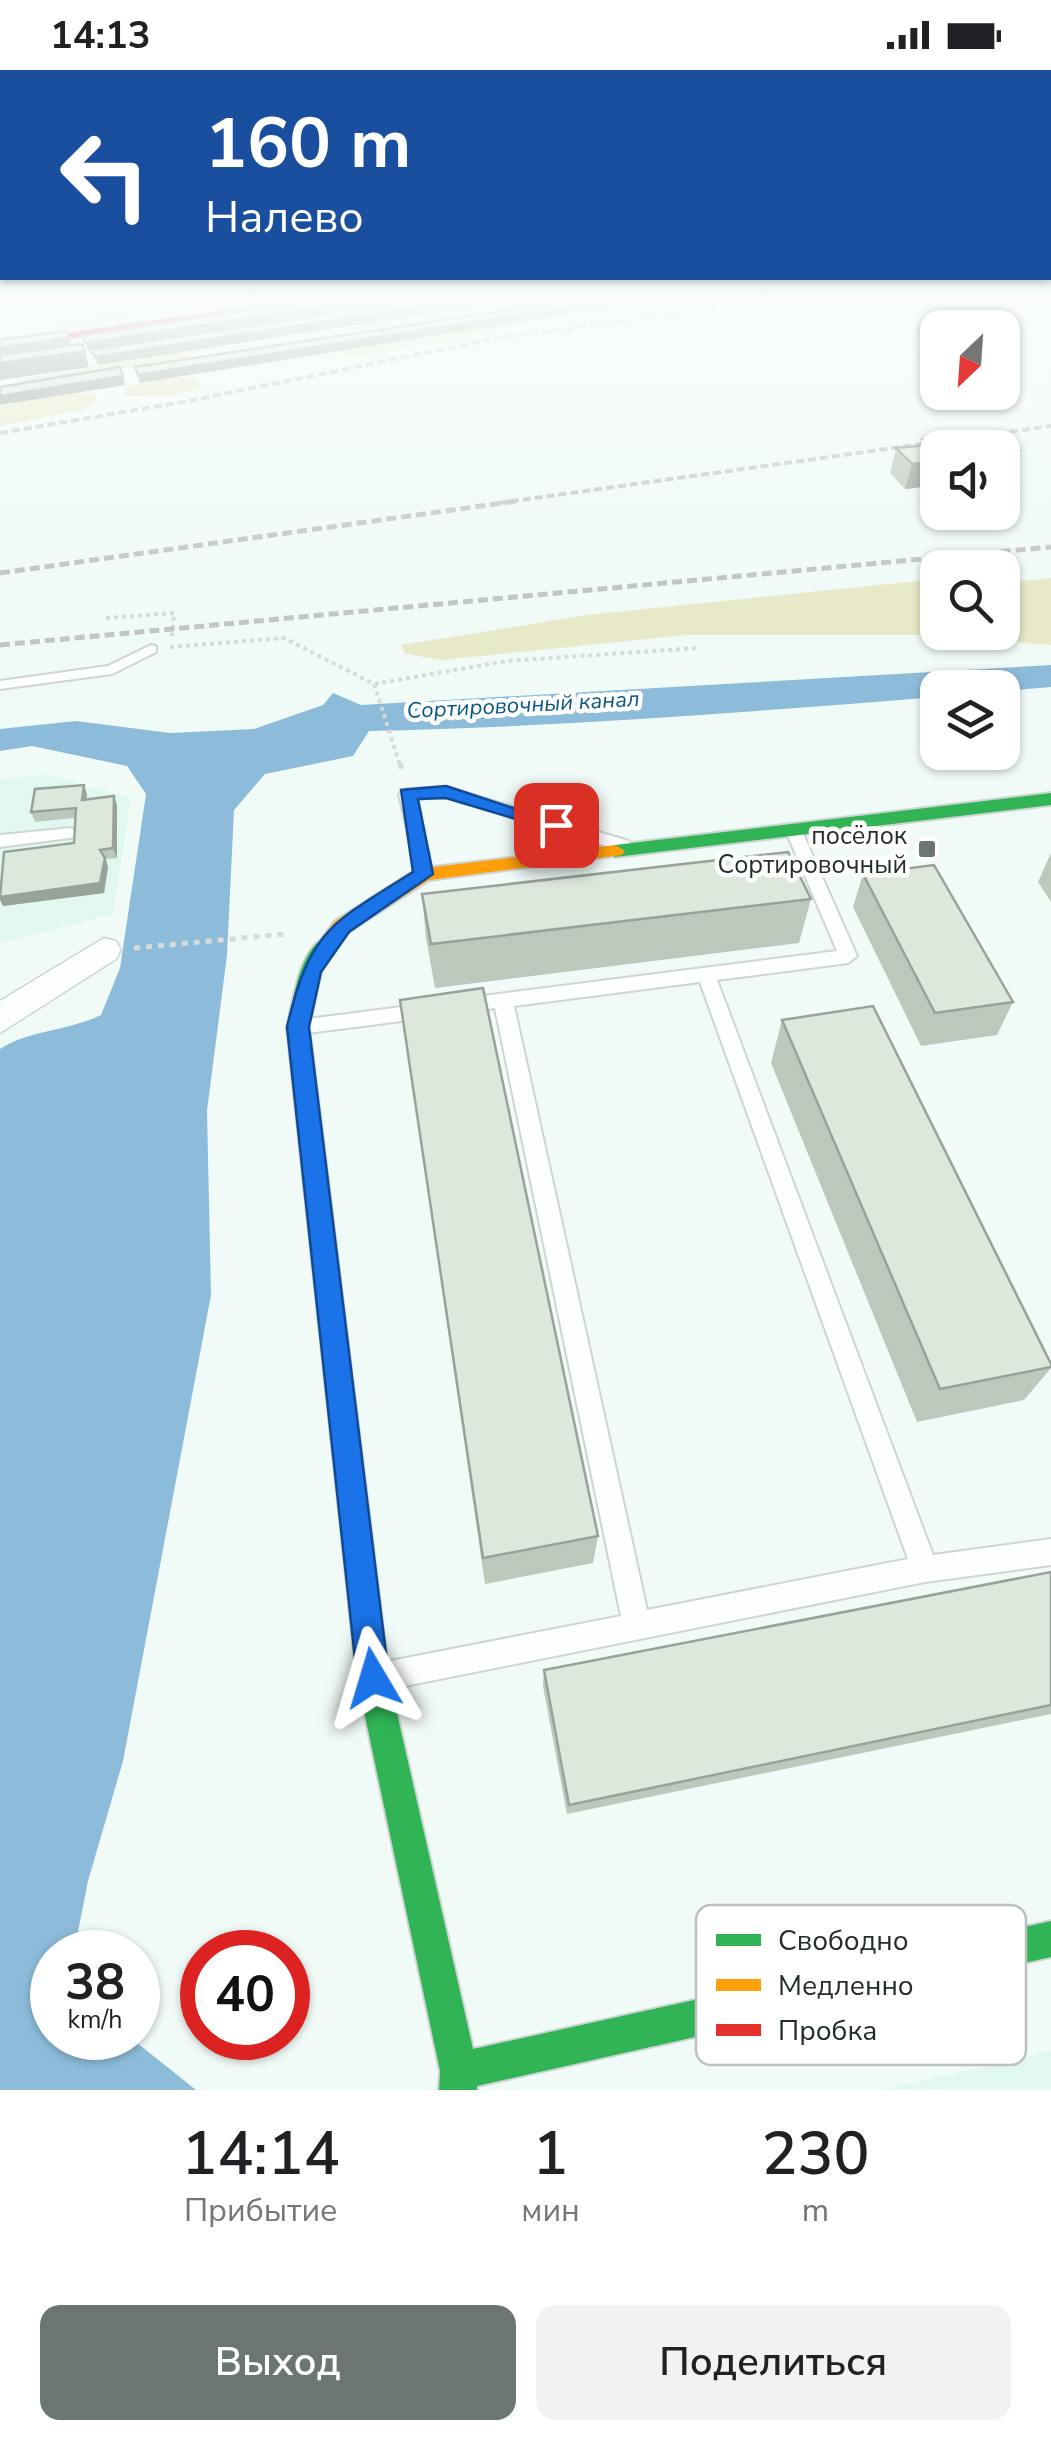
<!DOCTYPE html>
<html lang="ru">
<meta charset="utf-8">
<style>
:root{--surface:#fff;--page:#f2f2f2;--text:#202124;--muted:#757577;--accent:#6b7572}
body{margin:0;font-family:"Nunito Sans",sans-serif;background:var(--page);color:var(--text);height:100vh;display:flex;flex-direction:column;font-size:38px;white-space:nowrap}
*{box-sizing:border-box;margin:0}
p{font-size:32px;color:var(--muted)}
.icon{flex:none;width:55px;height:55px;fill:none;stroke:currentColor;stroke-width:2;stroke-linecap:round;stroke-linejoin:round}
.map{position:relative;height:2020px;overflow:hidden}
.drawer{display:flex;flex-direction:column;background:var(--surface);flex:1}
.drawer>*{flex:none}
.hud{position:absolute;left:0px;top:0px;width:1052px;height:210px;box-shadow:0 2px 8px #0004;background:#1a4fa0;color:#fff;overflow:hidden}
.needle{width:65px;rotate:205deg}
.fabs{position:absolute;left:920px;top:240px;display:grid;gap:20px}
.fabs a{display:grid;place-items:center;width:100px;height:100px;border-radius:20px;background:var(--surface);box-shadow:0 2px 8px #0004;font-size:50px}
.speed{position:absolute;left:30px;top:1860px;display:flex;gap:20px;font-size:50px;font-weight:700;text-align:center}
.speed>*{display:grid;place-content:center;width:130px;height:130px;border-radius:50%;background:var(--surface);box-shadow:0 2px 8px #0004;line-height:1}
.speed small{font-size:25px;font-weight:400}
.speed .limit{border:15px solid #d22;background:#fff;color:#111}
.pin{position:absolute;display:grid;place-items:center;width:85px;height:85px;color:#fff;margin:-42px;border-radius:20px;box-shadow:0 5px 15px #0006}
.me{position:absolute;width:110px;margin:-55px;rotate:353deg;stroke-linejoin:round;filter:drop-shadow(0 0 8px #0008)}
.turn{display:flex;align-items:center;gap:35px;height:210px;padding:0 40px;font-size:45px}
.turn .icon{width:130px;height:130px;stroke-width:2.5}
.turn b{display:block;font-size:70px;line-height:85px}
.eta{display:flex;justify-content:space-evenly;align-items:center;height:170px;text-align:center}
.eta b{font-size:60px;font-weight:600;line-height:70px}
.cta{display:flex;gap:20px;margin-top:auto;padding:20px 40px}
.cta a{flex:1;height:115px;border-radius:20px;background:var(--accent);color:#fff;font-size:40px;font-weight:600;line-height:115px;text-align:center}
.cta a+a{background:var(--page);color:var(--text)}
.status{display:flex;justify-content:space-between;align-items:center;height:70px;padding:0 50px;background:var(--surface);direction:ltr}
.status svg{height:28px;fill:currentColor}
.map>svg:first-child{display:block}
.built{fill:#e1f8f0}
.green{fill:#e7e9c8}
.water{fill:#8dbcda}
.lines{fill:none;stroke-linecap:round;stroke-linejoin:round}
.lane-casing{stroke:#cdd6d3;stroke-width:4}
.street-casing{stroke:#cdd6d3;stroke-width:3}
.fast-casing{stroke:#cdd6d3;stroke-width:4}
.slow-casing{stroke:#cdd6d3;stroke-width:4}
.jam-casing{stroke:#cdd6d3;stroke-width:4}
.path-far1{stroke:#d6dad8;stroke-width:4;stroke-dasharray:4 4;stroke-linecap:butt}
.path{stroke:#d6dad8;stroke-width:5;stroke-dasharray:6 6;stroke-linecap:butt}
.lane{fill:#fdfefe;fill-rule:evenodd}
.street{fill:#fdfefe;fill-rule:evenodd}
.fast{fill:#30b455;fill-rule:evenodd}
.slow{fill:#ff9f0a;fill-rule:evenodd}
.jam{fill:#e5322d;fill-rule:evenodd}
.rail-far1{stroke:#c3c5c5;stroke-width:4;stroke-dasharray:8 4;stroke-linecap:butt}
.rail{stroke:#c3c5c5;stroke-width:5;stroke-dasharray:10 5;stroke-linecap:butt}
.wall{fill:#bcc8bc}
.shaded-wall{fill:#99a299}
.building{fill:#dbe8db;stroke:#99a299;stroke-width:2.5}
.route{fill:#1a73e8;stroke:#114b97;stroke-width:2.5}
.poi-dot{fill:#6b7572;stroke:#fff;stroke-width:4}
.labels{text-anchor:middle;stroke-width:9;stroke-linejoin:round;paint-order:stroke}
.far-water-label{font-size:22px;font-style:italic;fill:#0a5782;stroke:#fff}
.poi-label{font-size:25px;fill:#232d2a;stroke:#fff;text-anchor:end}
.key{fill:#fff;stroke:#bdc0bf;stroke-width:2.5}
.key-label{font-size:28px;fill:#232d2a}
</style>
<div class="status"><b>14:13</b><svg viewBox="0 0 49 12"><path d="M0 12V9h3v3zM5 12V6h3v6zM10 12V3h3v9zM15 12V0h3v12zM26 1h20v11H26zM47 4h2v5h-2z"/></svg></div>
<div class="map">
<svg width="1051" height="2020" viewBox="0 0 1051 2020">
<rect width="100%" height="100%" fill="#f0faf7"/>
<path class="built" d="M 0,228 L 182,228 L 0,257 Z
M 44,704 L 131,728 L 113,844 L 0,873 L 0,710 Z
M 1051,1981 L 1051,2020 L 884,2020 Z"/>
<path class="green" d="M 148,236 L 158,240 L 152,245 L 86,256 L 52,255 L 55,250 Z
M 490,236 L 499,238 C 468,249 427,257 394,250 L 388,256 L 323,265 L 389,248 Z
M 516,250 L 534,253 L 349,288 L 342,285 L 349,276 L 433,268 L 456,259 Z
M 182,281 L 195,282 L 188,289 L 29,312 L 17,310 Z
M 161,308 L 194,308 L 203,317 L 165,327 L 124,326 L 127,317 Z
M 75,321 L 98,326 L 89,338 L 0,356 L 0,336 Z
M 1051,508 L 1051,575 L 926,565 L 685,565 L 441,590 L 406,584 L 401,575 L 587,545 L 928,510 L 937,511 L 938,562 L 1002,562 L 1003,513 Z"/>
<path class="water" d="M 1051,595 L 1051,617 L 1003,621 L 1002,618 L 938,618 L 937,627 C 749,642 559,657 369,661 L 353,686 L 265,704 L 234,740 L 227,885 L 207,1041 L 211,1225 L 123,1691 L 88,1811 L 74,1882 L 52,1882 L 52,1968 L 131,1968 L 196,2020 L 0,2020 L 0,979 C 26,961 68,961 101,945 L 120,898 L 146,724 L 127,696 L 32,676 L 0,681 L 0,659 L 76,651 L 170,663 L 254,659 L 323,635 L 333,623 L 361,635 Z"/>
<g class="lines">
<g class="lane-casing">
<path id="lane" d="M 151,575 L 156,576 L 156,582 L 112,604 L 0,619 L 0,611 L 108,596 Z
M 446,717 L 629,771 L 631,775 L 623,781 L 445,727 L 416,729 L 433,804 L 424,810 L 418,808 L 399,724 L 407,719 Z
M 793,754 L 801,759 L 857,886 L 848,893 L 717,910 L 933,1485 L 1051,1469 L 1051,1495 L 925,1512 L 385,1620 L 375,1616 L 371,1606 L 375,1596 L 385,1592 L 621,1546 L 495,938 L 459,943 L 449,936 L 459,929 L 837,881 L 785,759 ZM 700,912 L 908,1489 L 647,1540 L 514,936 Z
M 71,758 L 79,763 L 77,767 L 0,777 L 0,765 Z
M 425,934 L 435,941 L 425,948 L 300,964 L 290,957 L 300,950 Z"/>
</g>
<g class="street-casing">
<path id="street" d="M 104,868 L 116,871 L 121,880 L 116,889 L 0,963 L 0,931 Z"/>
</g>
<g class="fast-casing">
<path id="fast" d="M 1051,723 L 1051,735 L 615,787 L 605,781 L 615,775 Z
M 330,865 L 340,872 L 321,901 L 309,957 L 389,1608 L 473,1979 L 1051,1851 L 1051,1887 L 477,2016 L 477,2020 L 439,2020 L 440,2001 L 357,1608 L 287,957 C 294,929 299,876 330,865 Z"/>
</g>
<g class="slow-casing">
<path id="slow" d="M 615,775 L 625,781 L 622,785 L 429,810 L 348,862 L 337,877 L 330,879 L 320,872 L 334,852 L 417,799 Z"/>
</g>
<g class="jam-casing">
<path id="jam" d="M 308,228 L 337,228 L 0,279 L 0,273 Z"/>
</g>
<path class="path-far1" d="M 106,548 L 174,543 L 172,566
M 170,577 L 284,568 L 374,614 L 507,591 L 698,578
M 374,614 L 400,695"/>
<path class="path" d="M 400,693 L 403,703
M 134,878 L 286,864"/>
<use href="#lane" class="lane"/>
<use href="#street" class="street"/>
<use href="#fast" class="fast"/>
<use href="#slow" class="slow"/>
<use href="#jam" class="jam"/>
<path class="rail-far1" d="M 0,363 L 189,331 L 503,267 L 799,228
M 499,433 L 1051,356"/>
<path class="rail" d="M 0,503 L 517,431
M 0,575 L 1051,477"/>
</g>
<path class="wall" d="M 997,361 L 1019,380 L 1011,405 L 1002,407 L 1002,378 L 938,378 L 938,415 L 905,419 L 890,403 L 896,378 L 922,375 L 923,370 Z
M 87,724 L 87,729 L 117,735 L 117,788 L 106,789 L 108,797 L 104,823 L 3,836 L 74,773 L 75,748 L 35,752 L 31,742 Z
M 1051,783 L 1051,832 L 1038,812 Z
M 863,804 L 1013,932 L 997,965 L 921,976 L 853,837 Z
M 422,824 L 811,829 L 799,873 L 435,918 L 426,868 Z
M 400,930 L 598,1466 L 593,1493 L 485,1514 Z
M 782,950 L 1051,1294 L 1051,1298 L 1024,1330 L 917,1352 L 771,993 Z
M 1051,1502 L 1051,1644 L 567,1744 L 543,1616 L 544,1600 Z"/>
<path class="shaded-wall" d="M 149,228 L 182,228 L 150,233 Z
M 376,228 L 428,228 L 88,281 L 86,273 Z
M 476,228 L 496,228 L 496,233 L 98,295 L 95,287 Z
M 623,228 L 679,228 L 587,241 L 140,313 L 138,305 Z
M 69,267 L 73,282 L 85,281 L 89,297 L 0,310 L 0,278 Z
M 123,306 L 125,315 L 0,335 L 0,326 Z
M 1019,380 L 1011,405 L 1002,407 L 1002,383 Z
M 938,391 L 938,415 L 905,419 L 912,394 Z
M 84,715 L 87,724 L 85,739 L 82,730 Z
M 114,726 L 117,735 L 117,788 L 113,778 Z
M 105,788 L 108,797 L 104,823 L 3,836 L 0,830 L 0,827 Z"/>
<path class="building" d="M 328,228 L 376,228 L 86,273 L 82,266 Z
M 429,228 L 476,228 L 95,287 L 91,280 Z
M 588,228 L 623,228 L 138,305 L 135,297 Z
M 66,261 L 69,267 L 0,278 L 0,270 Z
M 82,274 L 85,281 L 0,293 L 0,285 Z
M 120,297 L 123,306 L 0,326 L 0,317 Z
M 997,361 L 1019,380 L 1002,383 L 1002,378 L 938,378 L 938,391 L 912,394 L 896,378 L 928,375 L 923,370 Z
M 84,715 L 82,730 L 114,726 L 113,778 L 100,780 L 105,788 L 100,813 L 0,827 L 4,782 L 74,773 L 76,738 L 31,742 L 35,719 Z
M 788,782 L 811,829 L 431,874 L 422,824 Z
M 934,795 L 1013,932 L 935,943 L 863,804 Z
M 483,918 L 598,1466 L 483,1488 L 400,930 Z
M 873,936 L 1051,1294 L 1051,1297 L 940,1319 L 782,950 Z
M 1051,1502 L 1051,1635 L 569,1735 L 544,1600 Z"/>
<linearGradient id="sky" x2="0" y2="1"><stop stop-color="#83b7e2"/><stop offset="0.45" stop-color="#f8fdfb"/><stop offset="1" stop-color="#f8fdfb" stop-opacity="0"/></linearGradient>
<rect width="1051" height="511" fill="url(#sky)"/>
<path class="route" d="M 446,716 L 565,755 L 556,761 L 446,728 L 418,729 L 433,804 L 349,862 L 321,902 L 309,957 L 389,1608 L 385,1619 L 373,1624 L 362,1619 L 357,1608 L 287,957 C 310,859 332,853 413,802 L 401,720 Z"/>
<rect class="poi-dot" x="917" y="769" width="20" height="20" rx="5"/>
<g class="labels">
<g class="far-water-label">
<text transform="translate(523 634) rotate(-3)" y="8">Сортировочный канал</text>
</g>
<g class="poi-label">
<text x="907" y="774">посёлок<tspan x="907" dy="29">Сортировочный</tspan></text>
</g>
</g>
<rect x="696" y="1835" width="330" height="160" rx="15" class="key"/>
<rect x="716" y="1864" width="45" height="12" fill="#30b455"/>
<rect x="716" y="1909" width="45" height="12" fill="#ff9f0a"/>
<rect x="716" y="1954" width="45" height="12" fill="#e5322d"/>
<g class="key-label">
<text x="778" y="1880">Свободно</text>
<text x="778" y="1925">Медленно</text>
<text x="778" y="1970">Пробка</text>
</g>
</svg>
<div class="fabs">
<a><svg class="needle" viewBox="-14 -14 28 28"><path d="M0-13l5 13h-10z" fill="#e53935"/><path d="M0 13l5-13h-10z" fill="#757577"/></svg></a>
<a><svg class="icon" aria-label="sound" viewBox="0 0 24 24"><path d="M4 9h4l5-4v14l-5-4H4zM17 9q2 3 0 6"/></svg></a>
<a><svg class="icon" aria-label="search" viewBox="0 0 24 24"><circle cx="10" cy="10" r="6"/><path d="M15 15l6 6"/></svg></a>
<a><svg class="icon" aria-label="layers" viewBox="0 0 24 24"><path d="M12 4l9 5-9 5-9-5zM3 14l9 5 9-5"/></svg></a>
</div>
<div class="speed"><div>38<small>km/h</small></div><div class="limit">40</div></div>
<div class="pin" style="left:556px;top:755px;background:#d93025"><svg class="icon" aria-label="arrive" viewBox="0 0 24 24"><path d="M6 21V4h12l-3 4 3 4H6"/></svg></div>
<svg class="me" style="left:373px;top:1608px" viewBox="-20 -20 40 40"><path d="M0-17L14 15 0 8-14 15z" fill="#1a73e8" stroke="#fff" stroke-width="4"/></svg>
<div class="hud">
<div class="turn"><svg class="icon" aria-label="left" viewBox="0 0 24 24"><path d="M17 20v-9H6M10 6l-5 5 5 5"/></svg><div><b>160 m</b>Налево</div></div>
</div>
</div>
<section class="drawer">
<div class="eta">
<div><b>14:14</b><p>Прибытие</p></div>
<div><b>1</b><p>мин</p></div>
<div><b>230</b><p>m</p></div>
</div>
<div class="cta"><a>Выход</a><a>Поделиться</a></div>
</section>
